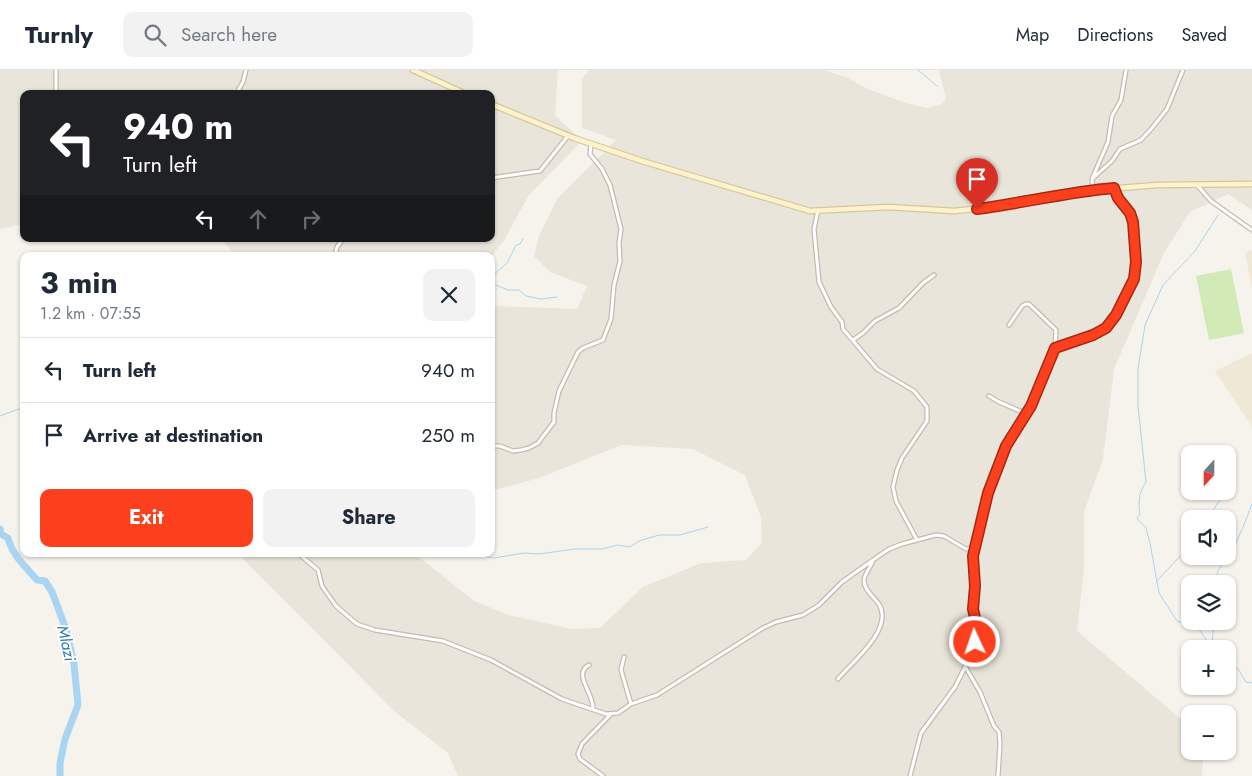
<!DOCTYPE html>
<meta charset="utf-8">
<style>
:root{--surface:#fff;--page:#f2f2f3;--text:#1f2937;--muted:#747a83;--line:#e0e1e3;--accent:#fc3f1d}
body{margin:0;font-family:Jost,sans-serif;background:var(--page);color:var(--text);height:100vh;display:flex;flex-direction:column;font-size:19px;white-space:nowrap}
*{box-sizing:border-box;margin:0}
p{font-size:16px;color:var(--muted)}
.icon{flex:none;width:28px;height:28px;fill:none;stroke:currentColor;stroke-width:2;stroke-linecap:round;stroke-linejoin:round}
.map{position:relative;flex:1;overflow:hidden}
.sheet{position:absolute;left:20px;top:182px;width:475px;height:305px;display:flex;flex-direction:column;background:var(--surface);border-radius:10px;box-shadow:0 1px 4px #0004}
.sheet>*{flex:none}
.top-card{position:absolute;left:20px;top:20px;width:475px;height:152px;border-radius:10px;box-shadow:0 1px 4px #0004;background:#202124;color:#fff;overflow:hidden}
.needle{width:32px;rotate:201deg}
.fabs{position:absolute;left:1181px;top:375px;display:grid;gap:10px}
.fabs a{display:grid;place-items:center;width:55px;height:55px;border-radius:10px;background:var(--surface);box-shadow:0 1px 4px #0004;font-size:25px}
.pin{position:absolute;display:grid;place-items:center;width:42px;height:42px;color:#fff;margin:-51px -21px;border-radius:50% 50% 50% 0;rotate:-45deg;box-shadow:0 0 5px #0007}
.pin .icon{rotate:45deg}
.me{position:absolute;width:55px;margin:-28px;rotate:357deg;stroke-linejoin:round;filter:drop-shadow(0 0 4px #0008)}
.turn{display:flex;align-items:center;gap:18px;height:105px;padding:0 20px;font-size:22px}
.turn .icon{width:65px;height:65px;stroke-width:2.5}
.turn b{display:block;font-size:35px;line-height:42px}
.lanes{display:flex;align-items:center;height:48px;padding:0 20px;background:#0003;justify-content:center;gap:25px;direction:ltr}
.lanes .off{opacity:.35}
.round{display:grid;place-items:center;flex:none;width:52px;height:52px;border-radius:10px;background:var(--page)}
.overview{display:flex;align-items:center;justify-content:space-between;height:85px;padding:0 20px}
h1{font-size:30px;font-weight:700;line-height:38px}
.cta{display:flex;gap:10px;margin-top:auto;padding:10px 20px}
.cta a{flex:1;height:58px;border-radius:10px;background:var(--accent);color:#fff;font-size:20px;font-weight:700;line-height:58px;text-align:center}
.cta a+a{background:var(--page);color:var(--text)}
ul{padding:0;list-style:none}
li{display:flex;align-items:center;gap:15px;height:65px;padding:0 20px;border-top:1px solid var(--line)}
li div{flex:1}
li b{display:block;font-size:19px}
li em{font-style:normal}
header{display:flex;align-items:center;gap:30px;box-sizing:border-box;height:70px;padding:0 25px;background:var(--surface);border-bottom:1px solid var(--line)}
header strong{font-size:24px}
nav{display:flex;gap:28px;margin-inline-start:auto;font-size:18px}
.search{width:350px;height:45px;background:var(--page);display:flex;align-items:center;gap:12px;box-sizing:border-box;padding:0 18px;border-radius:10px;color:var(--muted);font-size:19px}
.map>svg:first-child{display:block}
.residential{fill:#eae5da}
.education{fill:#efe8d6}
.green{fill:#d2eab5}
.lines{fill:none;stroke-linecap:round;stroke-linejoin:round}
.stream{stroke:#a9d4f2;stroke-width:1}
.river{stroke:#a9d4f2;stroke-width:7}
.street-casing{stroke:#c2bbae;stroke-width:5.5}
.secondary-casing{stroke:#d6c79b;stroke-width:7}
.street{stroke:#fff;stroke-width:3}
.secondary{stroke:#fff3cd;stroke-width:4.5}
.route-casing{stroke:#a42913;stroke-width:12}
.route{stroke:#fc3f1d;stroke-width:9}
.labels{text-anchor:middle;stroke-width:4;stroke-linejoin:round;paint-order:stroke}
.water-label{font-size:16px;font-style:italic;fill:#2e7ab2;stroke:#fff}
</style>
<header>
<strong>Turnly</strong>
<div class="search"><svg class="icon" aria-label="search" viewBox="0 0 24 24"><circle cx="10" cy="10" r="6"/><path d="M15 15l6 6"/></svg>Search here</div>
<nav><a>Map</a><a>Directions</a><a>Saved</a></nav>
</header>
<div class="map">
<svg width="1252" height="706" viewBox="0 0 1252 706">
<rect width="100%" height="100%" fill="#f6f3ec"/>
<path class="residential" d="M 0,0 L 558,0 L 555,45 L 582,71 L 528,126 L 505,169 L 491,187 L 236,186 L 221,169 L 491,169 L 491,24 L 24,24 L 24,154 L 0,159 Z
M 589,0 L 823,0 L 846,7 L 868,19 L 906,33 L 927,38 L 942,34 L 946,29 L 939,0 L 1252,0 L 1252,140 L 1228,124 L 1190,142 L 1164,183 L 1114,299 L 1103,389 L 1084,442 L 1084,499 L 1077,561 L 1188,655 L 1190,660 L 1190,681 L 1199,681 L 1203,689 L 1202,706 L 458,706 L 448,683 L 394,641 L 278,524 L 239,485 L 236,484 L 415,484 L 474,531 L 509,545 L 571,559 L 600,558 L 643,517 L 701,493 L 746,490 L 762,472 L 761,447 L 745,405 L 693,379 L 621,375 L 539,408 L 491,421 L 491,238 L 498,236 L 577,239 L 587,216 L 550,202 L 534,186 L 539,166 L 557,129 L 616,70 L 582,58 L 582,9 Z"/>
<path class="education" d="M 1252,180 L 1252,218 L 1245,182 Z
M 1252,283 L 1252,357 L 1215,301 Z"/>
<path class="green" d="M 1231,199 L 1244,263 L 1209,270 L 1196,206 Z"/>
<g class="lines">
<path class="stream" d="M 918,0 L 937,16
M 491,207 L 507,193 L 516,175 L 520,174 L 523,169
M 491,213 L 508,220 L 519,220 L 526,226 L 541,229 L 557,227
M 0,346 L 24,337
M 1228,420 L 1232,414
M 1207,449 L 1226,421
M 472,484 L 494,488 L 524,483 L 539,484 L 575,479 L 602,479 L 618,475 L 630,477 L 639,471 L 659,465 L 680,465 L 708,457
M 1156,512 L 1183,483 L 1190,473
M 1216,514 C 1214,498 1229,489 1235,475 C 1241,462 1247,448 1252,434
M 1212,575 L 1214,551
M 1213,579 L 1198,558 L 1177,551 L 1159,523 L 1150,473 L 1146,458 L 1137,448 L 1140,444 C 1138,432 1139,422 1146,412 L 1138,336 L 1138,299 L 1145,255 L 1163,215 L 1195,181 L 1218,145
M 1228,592 L 1238,599 L 1246,612 L 1252,613"/>
<path class="river" d="M 0,459 L 1,464 L 8,468 C 12,485 26,497 37,510 L 45,511 L 52,522 L 66,559 L 74,594 L 78,635 L 65,669 L 60,693 L 60,706"/>
<g class="street-casing">
<path id="street" d="M 56,24 L 56,0
M 236,24 L 243,12 L 246,0
M 491,108 L 540,101 L 568,66
M 1092,109 L 1112,91 L 1120,79 L 1141,70 L 1152,58 L 1167,39 L 1183,0
M 1197,115 L 1211,131 L 1252,160
M 1093,120 L 1092,109 L 1108,72 L 1112,46 L 1121,30 L 1126,0
M 818,140 L 814,159 L 819,212 L 831,237 L 842,252 L 843,259 L 877,299 L 914,321 L 927,337 L 927,351 L 902,388 L 897,400 L 893,417 L 896,431 L 917,470
M 335,186 L 337,177 L 343,169
M 1009,255 L 1022,236 L 1026,234 L 1029,234 L 1056,260 L 1055,277
M 853,270 L 863,263 L 875,251 L 899,238 L 923,213 L 934,205
M 989,326 L 999,332 L 1027,344
M 491,376 L 500,376 L 513,381 L 521,380 L 529,378 L 538,373 L 554,352 L 554,343 L 559,321 L 578,282 L 583,278 L 603,270 L 611,249 L 614,215 L 620,191 L 619,173 L 621,159 L 610,115 L 602,99 L 590,84 L 591,74
M 299,484 L 318,500 L 322,516 L 336,536 L 357,554 L 375,560 L 443,571 L 491,590 L 562,629 L 606,644 L 618,643 L 631,634 L 657,625 L 763,558 L 776,552 L 803,545 L 819,535 L 842,512 L 873,490 L 889,479 L 902,474 L 936,465 L 944,466 L 966,479 L 972,478 L 975,473 L 981,456 L 988,420 L 1006,376 L 1031,337 L 1053,280 C 1062,270 1089,267 1102,260 C 1111,256 1114,248 1119,240 C 1134,212 1137,202 1134,171 C 1133,163 1134,155 1132,148 C 1128,137 1119,130 1114,119
M 624,587 L 621,600 L 631,634
M 589,595 C 572,604 594,623 593,639
M 966,598 L 980,622 L 994,656 L 999,662 L 1000,674 L 998,706
M 838,609 C 852,592 892,561 880,536 C 876,528 864,521 864,511 C 864,503 871,498 873,490
M 603,706 L 580,689 L 578,684 L 582,674 L 610,645
M 910,706 L 921,663 L 955,617 L 965,597 L 975,571 L 977,557 L 973,539 L 975,516 L 973,486 L 974,476"/>
</g>
<g class="secondary-casing">
<path id="secondary" d="M 413,0 L 466,24
M 491,34 L 574,68 L 642,91 L 810,141 L 888,137 L 954,141 L 993,137 L 1055,125 L 1093,120 L 1158,115 L 1252,114"/>
</g>
<use href="#street" class="street"/>
<use href="#secondary" class="secondary"/>
</g>
<g class="lines">
<g class="route-casing">
<path id="route" d="M 975,572 L 977,557 L 973,539 L 975,516 L 973,486 L 988,423 L 1006,376 L 1031,336 L 1055,278 L 1093,265 L 1106,258 L 1116,245 L 1134,209 L 1136,192 L 1133,152 L 1130,143 L 1118,128 L 1114,118 C 1068,122 1023,133 977,139"/>
</g>
<use href="#route" class="route"/>
</g>
<g class="labels">
<g class="water-label">
<text transform="translate(67 573) rotate(77)" y="6">Mlazi</text>
</g>
</g>
</svg>
<div class="fabs">
<a><svg class="needle" viewBox="-14 -14 28 28"><path d="M0-13l5 13h-10z" fill="#e53935"/><path d="M0 13l5-13h-10z" fill="#747a83"/></svg></a>
<a><svg class="icon" aria-label="sound" viewBox="0 0 24 24"><path d="M4 9h4l5-4v14l-5-4H4zM17 9q2 3 0 6"/></svg></a>
<a><svg class="icon" aria-label="layers" viewBox="0 0 24 24"><path d="M12 4l9 5-9 5-9-5zM3 14l9 5 9-5"/></svg></a>
<a>+</a>
<a>−</a>
</div>
<div class="pin" style="left:977px;top:139px;background:#d93025"><svg class="icon" aria-label="arrive" viewBox="0 0 24 24"><path d="M6 21V4h12l-3 4 3 4H6"/></svg></div>
<svg class="me" style="left:975px;top:572px" viewBox="-20 -20 40 40"><circle r="17" fill="#fc3f1d" stroke="#fff" stroke-width="3"/><path d="M0-11L8 9 0 5-8 9z" fill="#fff"/></svg>
<div class="top-card">
<div class="turn"><svg class="icon" aria-label="left" viewBox="0 0 24 24"><path d="M17 20v-9H6M10 6l-5 5 5 5"/></svg><div><b>940 m</b>Turn left</div></div>
<div class="lanes"><svg class="icon" aria-label="left" viewBox="0 0 24 24"><path d="M17 20v-9H6M10 6l-5 5 5 5"/></svg><svg class="icon off" aria-label="ahead" viewBox="0 0 24 24"><path d="M12 20V5M6 11l6-6 6 6"/></svg><svg class="icon off" aria-label="right" viewBox="0 0 24 24"><path d="M7 20v-9h11M14 6l5 5-5 5"/></svg></div>
</div>
<section class="sheet">
<div class="overview"><div><h1>3 min</h1><p>1.2 km · 07:55</p></div><a class="round"><svg class="icon" aria-label="close" viewBox="0 0 24 24"><path d="M6 6l12 12M18 6L6 18"/></svg></a></div>
<ul>
<li><svg class="icon" aria-label="left" viewBox="0 0 24 24"><path d="M17 20v-9H6M10 6l-5 5 5 5"/></svg><div><b>Turn left</b></div><em>940 m</em></li>
<li><svg class="icon" aria-label="arrive" viewBox="0 0 24 24"><path d="M6 21V4h12l-3 4 3 4H6"/></svg><div><b>Arrive at destination</b></div><em>250 m</em></li>
</ul>
<div class="cta"><a>Exit</a><a>Share</a></div>
</section>
</div>
